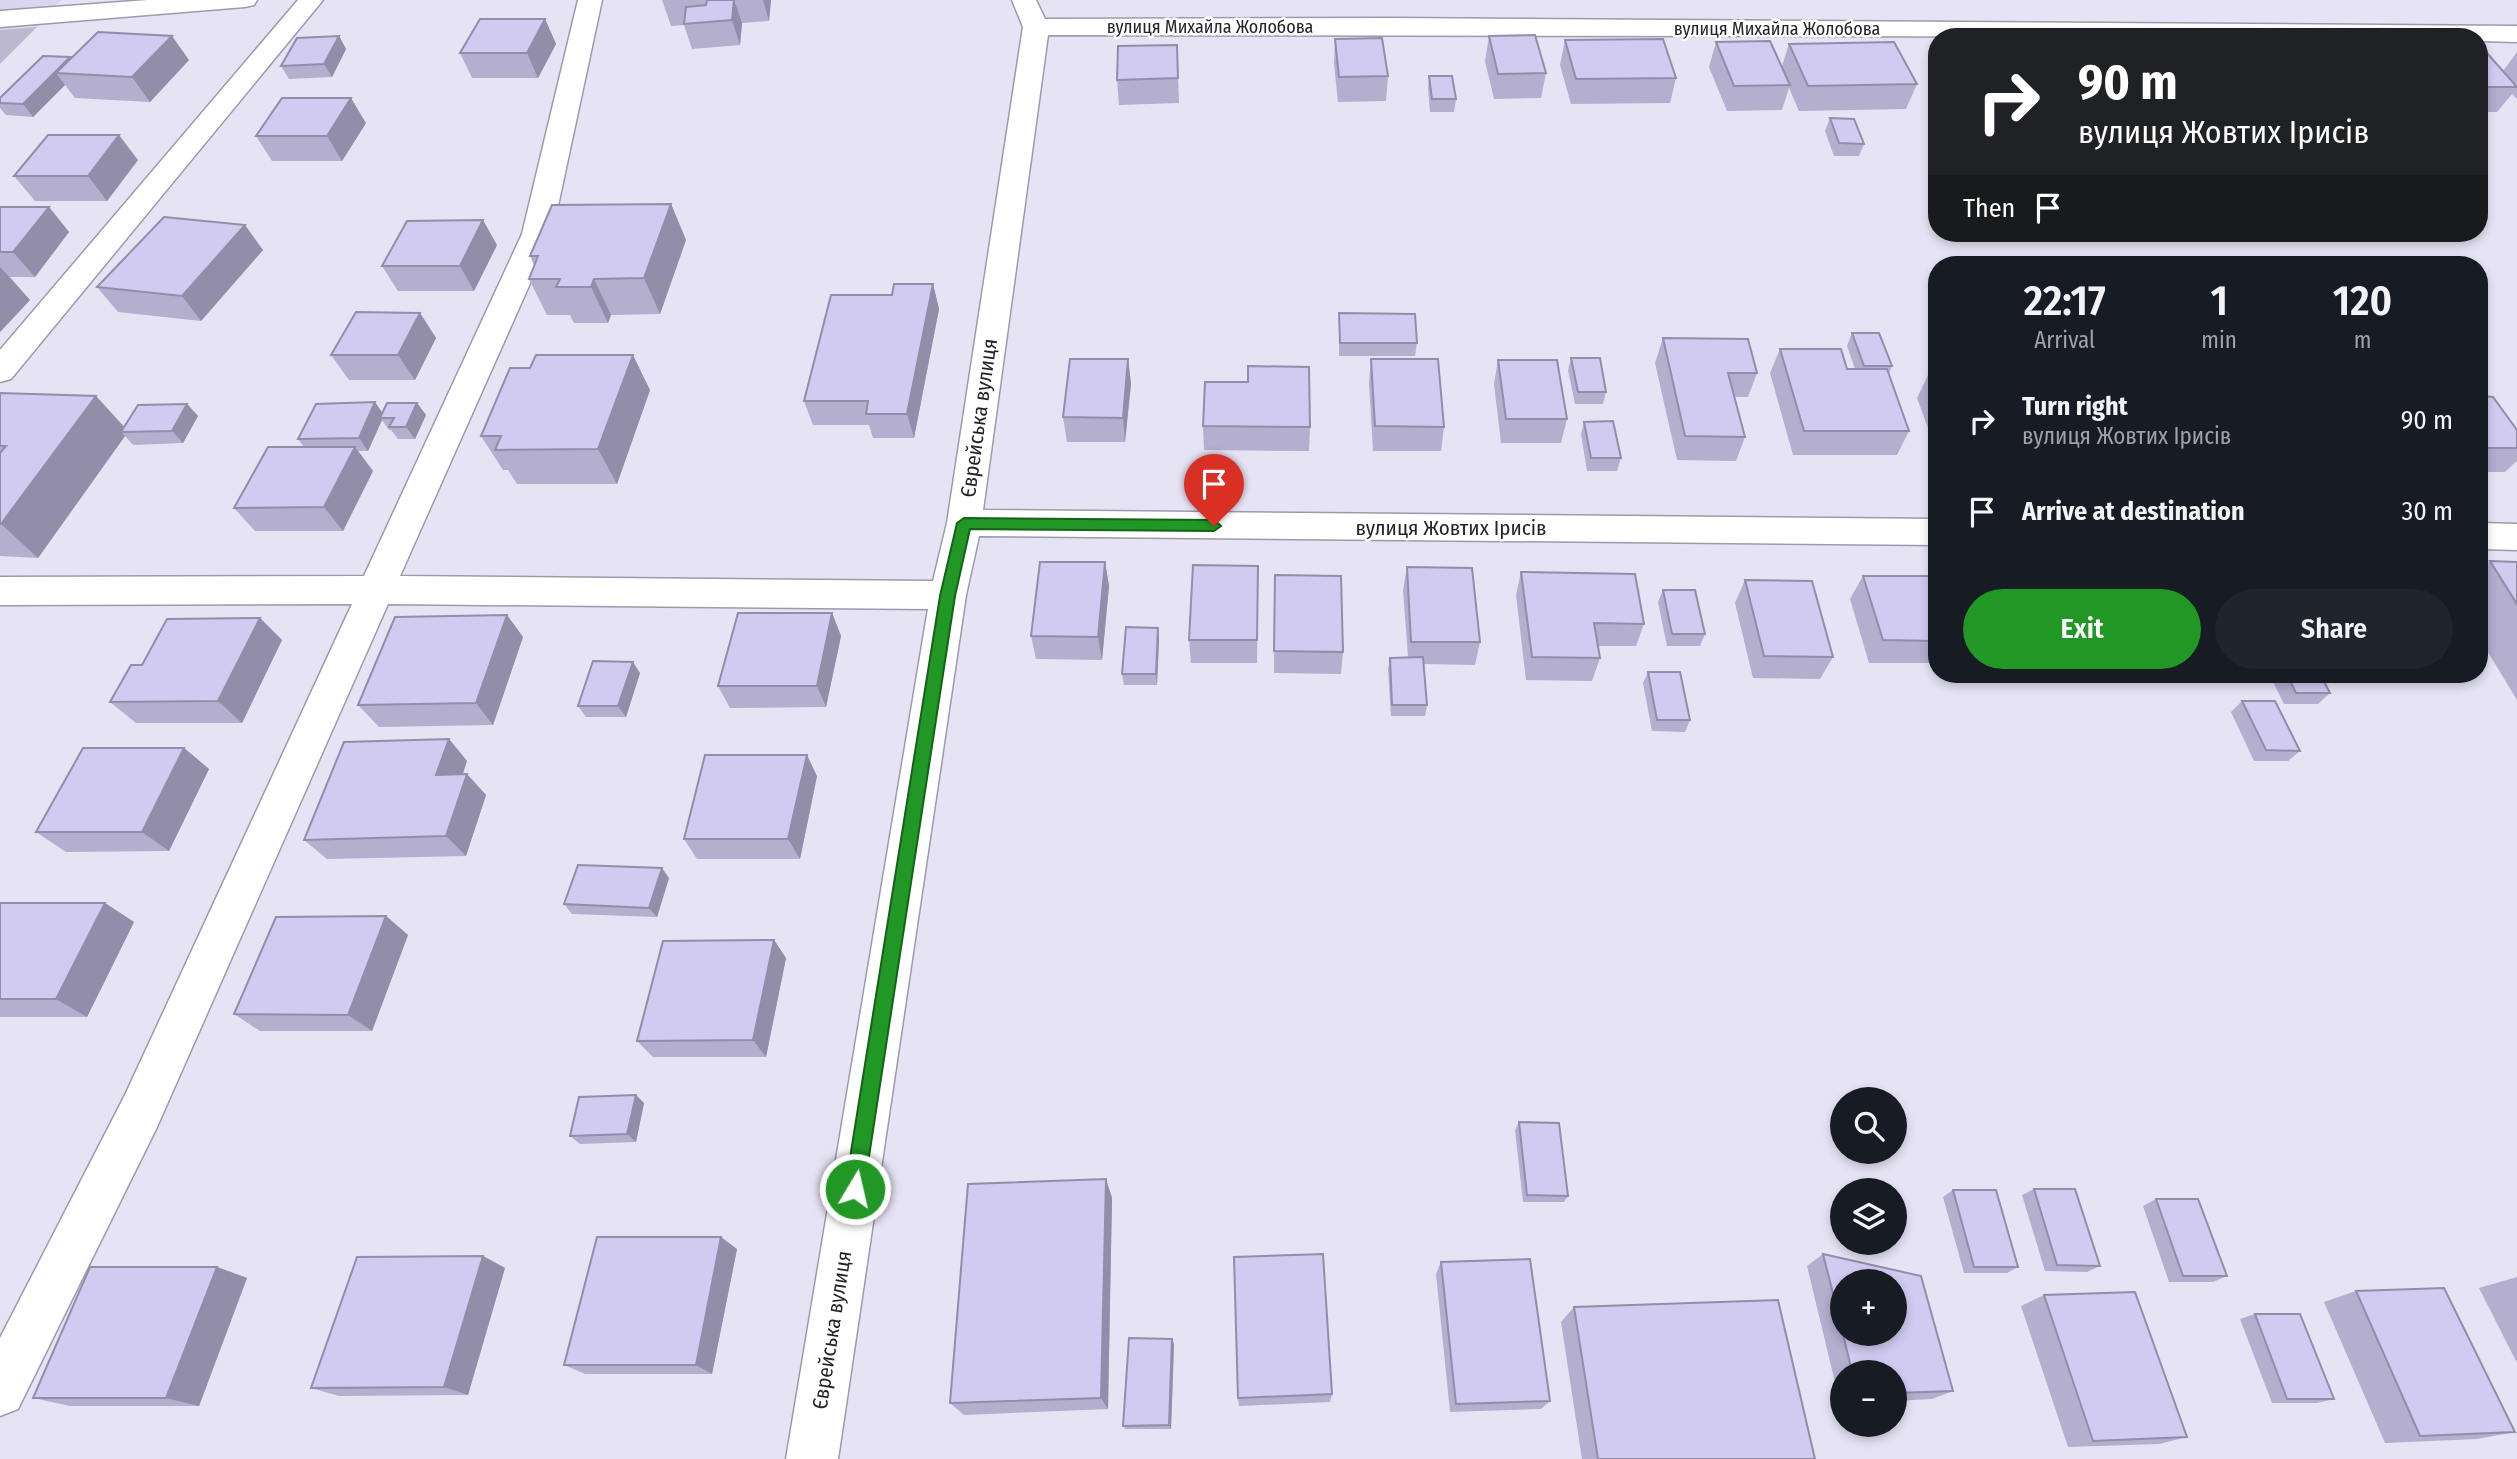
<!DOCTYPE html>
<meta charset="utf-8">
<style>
:root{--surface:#171b24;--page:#20242c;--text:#f1f3f6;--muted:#9ea1a6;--accent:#219726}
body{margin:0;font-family:"Fira Sans Condensed",sans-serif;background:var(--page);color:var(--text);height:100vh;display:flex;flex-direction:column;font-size:26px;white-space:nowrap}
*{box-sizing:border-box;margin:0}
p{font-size:23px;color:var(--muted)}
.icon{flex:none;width:38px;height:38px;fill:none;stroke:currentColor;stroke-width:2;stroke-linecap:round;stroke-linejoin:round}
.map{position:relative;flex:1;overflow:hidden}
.sheet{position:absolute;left:1928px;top:256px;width:560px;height:427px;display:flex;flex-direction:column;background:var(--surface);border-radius:28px;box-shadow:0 4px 10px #0003}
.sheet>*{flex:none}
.banner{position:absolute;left:1928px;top:28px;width:560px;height:214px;border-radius:28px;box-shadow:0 4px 10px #0003;background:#202124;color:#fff;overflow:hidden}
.tools{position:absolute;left:1830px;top:1087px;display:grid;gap:14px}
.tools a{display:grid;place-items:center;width:77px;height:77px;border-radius:50%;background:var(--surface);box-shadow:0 4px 10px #0003;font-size:35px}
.pin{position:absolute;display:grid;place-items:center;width:60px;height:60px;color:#fff;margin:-72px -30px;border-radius:50% 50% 50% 0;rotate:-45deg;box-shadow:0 0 7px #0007}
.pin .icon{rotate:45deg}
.me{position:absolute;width:77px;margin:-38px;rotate:9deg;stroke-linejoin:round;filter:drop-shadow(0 0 5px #0008)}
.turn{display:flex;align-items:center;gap:24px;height:147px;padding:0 35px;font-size:32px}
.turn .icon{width:91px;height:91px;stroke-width:2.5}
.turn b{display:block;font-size:49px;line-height:60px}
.then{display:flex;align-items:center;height:66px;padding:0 35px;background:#0003;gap:14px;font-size:26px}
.eta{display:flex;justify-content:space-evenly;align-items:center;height:119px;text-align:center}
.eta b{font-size:42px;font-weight:600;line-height:49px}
.action{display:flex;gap:14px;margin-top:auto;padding:14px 35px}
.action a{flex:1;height:80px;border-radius:42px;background:var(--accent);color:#fff;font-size:28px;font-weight:600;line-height:80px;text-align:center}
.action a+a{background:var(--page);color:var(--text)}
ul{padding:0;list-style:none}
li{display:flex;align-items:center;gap:21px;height:91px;padding:0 35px}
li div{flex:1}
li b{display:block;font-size:26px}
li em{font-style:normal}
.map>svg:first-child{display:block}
.built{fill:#dad6ef}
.green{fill:#bcb8d0}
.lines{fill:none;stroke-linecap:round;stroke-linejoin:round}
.minor-casing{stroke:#9d9aab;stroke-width:3}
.minor{fill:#fff;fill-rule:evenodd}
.wall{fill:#b4aecf}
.shaded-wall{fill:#928da9}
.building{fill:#d1caf1;stroke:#928da9;stroke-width:2}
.route{fill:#219726;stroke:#156219;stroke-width:2}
.labels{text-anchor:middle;stroke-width:5;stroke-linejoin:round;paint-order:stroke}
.far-street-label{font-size:18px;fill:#242329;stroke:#fff}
.street-label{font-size:21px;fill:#242329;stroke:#fff}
</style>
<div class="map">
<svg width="2517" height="1459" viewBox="0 0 2517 1459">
<rect width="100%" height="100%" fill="#e6e3f5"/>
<path class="built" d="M 0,0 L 61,0 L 37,27 L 0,30 Z"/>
<path class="green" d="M 37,27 L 0,64 L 0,30 Z"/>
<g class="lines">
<g class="minor-casing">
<path id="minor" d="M 148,0 L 257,0 L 254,5 L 245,7 L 0,27 L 0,11 Z
M 298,0 L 323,0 L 11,379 L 0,382 L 0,350 Z
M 578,0 L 602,0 L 552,234 L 400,576 L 933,581 L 947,523 L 1023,27 L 1012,0 L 1036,0 L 1045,19 L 1391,18 L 2517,26 L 2517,42 L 2480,41 L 2480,37 L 1048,35 L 983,510 L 1937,519 L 1937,545 L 979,536 L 966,595 L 838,1459 L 786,1459 L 928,609 L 388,604 L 157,1127 L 18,1409 L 0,1416 L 0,1338 L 125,1095 L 352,604 L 0,605 L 0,577 L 364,576 L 522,234 Z
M 2480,523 L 2517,524 L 2517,550 L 2480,549 Z"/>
</g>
<use href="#minor" class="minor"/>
</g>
<path class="wall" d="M 662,0 L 771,0 L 769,21 L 742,23 L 740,45 L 692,49 L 684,25 L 671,26 Z
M 545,19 L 556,44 L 538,78 L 472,78 L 460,53 Z
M 339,36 L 346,49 L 332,77 L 289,79 L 281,66 Z
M 1489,36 L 1546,73 L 1541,98 L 1494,99 L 1485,61 Z
M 1335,39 L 1388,76 L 1386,101 L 1338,102 L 1334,64 Z
M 1565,40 L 1676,78 L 1670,103 L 1571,104 L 1560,65 Z
M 1716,42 L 1782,66 L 1789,44 L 1917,84 L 1906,109 L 1799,111 L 1789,88 L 1782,110 L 1727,111 L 1709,67 Z
M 1177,45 L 1179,103 L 1119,105 L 1117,80 Z
M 1937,47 L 1937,84 L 1929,66 Z
M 2517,52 L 2517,99 L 2512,94 L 2497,112 L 2480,112 L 2480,53 L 2503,71 Z
M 71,58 L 189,60 L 150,102 L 75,98 L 65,85 L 33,117 L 6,115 L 0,108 L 0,98 Z
M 1429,76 L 1456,99 L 1454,112 L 1430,112 L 1428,88 Z
M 1830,118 L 1864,144 L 1859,156 L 1834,156 L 1825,131 Z
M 366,123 L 342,161 L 272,161 L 256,136 Z
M 138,160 L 107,201 L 35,201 L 14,176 Z
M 671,204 L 686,240 L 660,314 L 611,315 L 608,323 L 574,323 L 570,315 L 547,315 L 529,279 L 534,265 L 530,256 Z
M 0,207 L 49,207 L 69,232 L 35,277 L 10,277 L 30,300 L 0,332 Z
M 497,245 L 474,291 L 398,291 L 382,266 Z
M 263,250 L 201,321 L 118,312 L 97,287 Z
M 933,284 L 939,309 L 914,438 L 873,438 L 869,425 L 813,425 L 804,401 L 892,295 Z
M 420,313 L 436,338 L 415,380 L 349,380 L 331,355 Z
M 1339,313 L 1417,343 L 1415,356 L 1339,356 Z
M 1852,333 L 1892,366 L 1889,373 L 1909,431 L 1897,455 L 1793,455 L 1770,373 L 1780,349 L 1847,369 L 1855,369 L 1847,346 Z
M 1663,338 L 1757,373 L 1748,397 L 1735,397 L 1745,437 L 1736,461 L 1677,460 L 1655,363 Z
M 1571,358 L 1606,392 L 1603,404 L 1575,404 L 1568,370 Z
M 1128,359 L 1131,384 L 1125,442 L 1067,442 L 1063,417 Z
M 1371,359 L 1444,427 L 1441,451 L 1373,451 L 1369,383 Z
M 1498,360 L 1567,419 L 1561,443 L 1501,443 L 1494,384 Z
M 1929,373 L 1937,373 L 1937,450 L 1936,450 L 1917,398 Z
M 1248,382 L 1310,427 L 1309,451 L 1204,450 L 1203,426 Z
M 650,390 L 617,484 L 517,484 L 508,470 L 503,470 L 481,436 Z
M 0,393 L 124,427 L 187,404 L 198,416 L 183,443 L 133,445 L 125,436 L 38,558 L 0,556 Z
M 2480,396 L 2517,430 L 2517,461 L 2505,472 L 2480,472 Z
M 417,403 L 426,415 L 415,439 L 398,439 L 391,430 L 389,430 L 382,420 L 368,451 L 358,451 L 373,471 L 343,531 L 255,531 L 234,508 L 304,447 L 298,439 L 382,412 Z
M 1584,422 L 1621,458 L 1617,471 L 1587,471 L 1581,434 Z
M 2490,561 L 2517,562 L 2517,700 L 2480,639 L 2480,570 Z
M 1105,562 L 1109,586 L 1102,660 L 1036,659 L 1031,636 Z
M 1258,566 L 1257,663 L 1191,663 L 1189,640 Z
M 1407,567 L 1480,642 L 1475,665 L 1423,664 L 1427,705 L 1425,716 L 1391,716 L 1388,669 L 1390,658 L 1408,657 L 1403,590 Z
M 1521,572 L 1644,624 L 1636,646 L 1598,646 L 1600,658 L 1592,681 L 1526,680 L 1516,595 Z
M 1275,575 L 1343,652 L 1341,674 L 1274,673 Z
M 1863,576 L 1937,576 L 1937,663 L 1869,663 L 1850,599 Z
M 1745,580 L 1833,657 L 1820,679 L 1753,678 L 1735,603 Z
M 1663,590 L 1705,634 L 1700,646 L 1667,646 L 1658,602 Z
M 832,613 L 841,636 L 826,707 L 730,708 L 718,686 Z
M 507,615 L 523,637 L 493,725 L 379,727 L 358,705 Z
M 260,618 L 282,640 L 242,723 L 136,723 L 110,702 L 142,665 Z
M 1159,639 L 1157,685 L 1124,685 L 1122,674 Z
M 1648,672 L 1690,720 L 1685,732 L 1652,731 L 1643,683 Z
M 640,673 L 626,717 L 586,717 L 578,706 Z
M 2269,674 L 2320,674 L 2330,693 L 2318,704 L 2284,704 Z
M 2242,701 L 2300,751 L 2288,761 L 2254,761 L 2231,712 Z
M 449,739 L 467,761 L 463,774 L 486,795 L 466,856 L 327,859 L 304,840 Z
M 184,748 L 209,769 L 169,851 L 66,852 L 36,832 Z
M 817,776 L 800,859 L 697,859 L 684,839 Z
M 669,878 L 657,917 L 572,914 L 564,904 Z
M 0,903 L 105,903 L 134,922 L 87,1017 L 0,1017 Z
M 386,916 L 408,935 L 372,1031 L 260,1031 L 234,1014 Z
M 774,940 L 786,958 L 766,1057 L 653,1057 L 637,1041 Z
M 644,1103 L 636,1142 L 580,1144 L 570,1136 Z
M 1519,1122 L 1568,1196 L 1564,1202 L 1523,1202 L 1515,1130 Z
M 1106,1179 L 1112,1198 L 1108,1409 L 964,1415 L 950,1403 Z
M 2034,1189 L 2100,1266 L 2087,1272 L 2045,1271 L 2022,1195 Z
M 1953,1190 L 2018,1267 L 2007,1273 L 1964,1273 L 1943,1197 Z
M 2156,1199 L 2227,1276 L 2213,1282 L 2169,1282 L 2143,1206 Z
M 737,1249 L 712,1374 L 585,1374 L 564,1365 Z
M 1823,1254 L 1953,1391 L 1932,1399 L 1895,1401 L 1895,1372 L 1843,1372 L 1843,1403 L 1840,1403 L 1807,1266 Z
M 483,1256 L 505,1268 L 468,1395 L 339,1396 L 311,1388 Z
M 1441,1262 L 1550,1401 L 1541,1409 L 1450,1412 L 1436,1274 Z
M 217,1267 L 247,1278 L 199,1406 L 70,1406 L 33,1398 Z
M 2517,1277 L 2517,1363 L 2479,1288 Z
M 2356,1291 L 2515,1432 L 2477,1439 L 2385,1443 L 2324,1302 Z
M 2044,1295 L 2187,1437 L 2159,1444 L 2068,1447 L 2021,1306 Z
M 1574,1307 L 1815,1459 L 1582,1459 L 1561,1322 Z
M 2255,1314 L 2334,1399 L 2317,1403 L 2272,1403 L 2240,1319 Z
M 1172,1339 L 1174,1344 L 1171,1429 L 1125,1429 L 1123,1426 Z
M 1332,1394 L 1330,1402 L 1239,1406 L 1238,1398 Z"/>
<path class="shaded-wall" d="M 734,0 L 742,23 L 740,45 L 732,20 Z
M 763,0 L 771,0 L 769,21 Z
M 545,19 L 556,44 L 538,78 L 527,53 Z
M 172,36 L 189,60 L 150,102 L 132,77 Z
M 339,36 L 346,49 L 332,77 L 324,64 Z
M 70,57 L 56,73 L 65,85 L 33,117 L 23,104 Z
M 351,98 L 366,123 L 342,161 L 327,136 Z
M 119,135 L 138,160 L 107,201 L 88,176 Z
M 671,204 L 686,240 L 660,314 L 644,278 Z
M 49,207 L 69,232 L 35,277 L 13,252 Z
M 483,220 L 497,245 L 474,291 L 460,266 Z
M 245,225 L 263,250 L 201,321 L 182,296 Z
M 0,267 L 30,300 L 0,332 Z
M 594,279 L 611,315 L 608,323 L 591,287 Z
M 933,284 L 939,309 L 914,438 L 907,414 Z
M 420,313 L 436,338 L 415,380 L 398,355 Z
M 633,355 L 650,390 L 617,484 L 598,449 Z
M 1128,359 L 1131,384 L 1125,442 L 1123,418 Z
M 96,396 L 128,431 L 121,432 L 125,436 L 38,558 L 1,524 Z
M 375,402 L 384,415 L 380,418 L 382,420 L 368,451 L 359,438 Z
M 417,403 L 426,415 L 415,439 L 406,427 Z
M 187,404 L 198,416 L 183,443 L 172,431 Z
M 355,447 L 373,471 L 343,531 L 324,507 Z
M 1105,562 L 1109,586 L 1102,660 L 1098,637 Z
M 832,613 L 841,636 L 826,707 L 817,686 Z
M 507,615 L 523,637 L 493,725 L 476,703 Z
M 260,618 L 282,640 L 242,723 L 218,701 Z
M 1158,628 L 1159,639 L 1157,685 L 1156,674 Z
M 633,662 L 640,673 L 626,717 L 618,706 Z
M 449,739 L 467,761 L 455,796 L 436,775 Z
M 184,748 L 209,769 L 169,851 L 142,832 Z
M 807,755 L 817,776 L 800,859 L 788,839 Z
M 467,774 L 486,795 L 466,856 L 446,836 Z
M 662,868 L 669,878 L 657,917 L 649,908 Z
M 105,903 L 134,922 L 87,1017 L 56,999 Z
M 386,916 L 408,935 L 372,1031 L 348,1015 Z
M 774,940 L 786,958 L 766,1057 L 753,1040 Z
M 636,1095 L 644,1103 L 636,1142 L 627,1134 Z
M 1106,1179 L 1112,1198 L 1108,1409 L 1101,1398 Z
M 721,1237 L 737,1249 L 712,1374 L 696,1365 Z
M 483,1256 L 505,1268 L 468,1395 L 444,1387 Z
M 217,1267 L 247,1278 L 199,1406 L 166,1398 Z
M 1172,1339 L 1174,1344 L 1171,1429 L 1169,1425 Z"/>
<path class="building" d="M 707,0 L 734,0 L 732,20 L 684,24 L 686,7 L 706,5 Z
M 480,19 L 545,19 L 527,53 L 460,53 Z
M 98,32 L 172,36 L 132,77 L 56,73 Z
M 1535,35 L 1546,73 L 1498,74 L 1489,36 Z
M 339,36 L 324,64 L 281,66 L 297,38 Z
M 1382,38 L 1388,76 L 1339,77 L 1335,39 Z
M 1663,39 L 1676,78 L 1576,79 L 1565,40 Z
M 1770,41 L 1790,85 L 1734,86 L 1716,42 Z
M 1894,42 L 1917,84 L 1808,86 L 1789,44 Z
M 1177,45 L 1178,78 L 1117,80 L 1118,46 Z
M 2480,53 L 2487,53 L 2517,87 L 2480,87 Z
M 43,56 L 70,57 L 23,104 L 0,103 L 0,98 Z
M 1429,76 L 1452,76 L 1456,99 L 1432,99 Z
M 282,98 L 351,98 L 327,136 L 256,136 Z
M 1830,118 L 1854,119 L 1864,144 L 1839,143 Z
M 48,135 L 119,135 L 88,176 L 14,176 Z
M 671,204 L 644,278 L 594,279 L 591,287 L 556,287 L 560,279 L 529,279 L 538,256 L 530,256 L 552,205 Z
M 0,207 L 49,207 L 13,252 L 0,252 Z
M 164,217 L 245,225 L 182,296 L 97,287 Z
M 483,220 L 460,266 L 382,266 L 407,221 Z
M 894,284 L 933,284 L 907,414 L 866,414 L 868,401 L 804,401 L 831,295 L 892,295 Z
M 356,312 L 420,313 L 398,355 L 331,355 Z
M 1339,313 L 1415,314 L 1417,343 L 1340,343 Z
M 1852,333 L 1879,333 L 1892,366 L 1864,366 Z
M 1663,338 L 1748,339 L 1757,373 L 1728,373 L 1745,437 L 1685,436 Z
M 1780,349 L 1841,349 L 1847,369 L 1887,369 L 1909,431 L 1804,431 Z
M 536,355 L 633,355 L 598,449 L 495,450 L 501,436 L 481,436 L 510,368 L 530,368 Z
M 1571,358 L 1600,358 L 1606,392 L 1578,392 Z
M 1070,359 L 1128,359 L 1123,418 L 1063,417 Z
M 1371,359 L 1438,359 L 1444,427 L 1375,426 Z
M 1498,360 L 1557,360 L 1567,419 L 1506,419 Z
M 1248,366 L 1309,367 L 1310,427 L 1203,426 L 1205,382 L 1248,382 Z
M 1929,373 L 1937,373 L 1937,394 Z
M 0,393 L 96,396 L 1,524 L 0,524 L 0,453 L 6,446 L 0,446 Z
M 2480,396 L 2493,397 L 2517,430 L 2517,448 L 2480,448 Z
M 375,402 L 359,438 L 298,439 L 316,404 Z
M 387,403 L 417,403 L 406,427 L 389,427 L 394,418 L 380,418 Z
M 187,404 L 172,431 L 121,432 L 138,405 Z
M 1613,421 L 1621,458 L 1591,458 L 1584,422 Z
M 268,447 L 355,447 L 324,507 L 234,508 Z
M 2490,561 L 2517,562 L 2517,604 Z
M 1040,562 L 1105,562 L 1098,637 L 1031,636 Z
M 1193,565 L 1258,566 L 1257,640 L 1189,640 Z
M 1407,567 L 1472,568 L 1480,642 L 1411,642 Z
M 1521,572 L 1635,574 L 1644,624 L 1594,623 L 1600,658 L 1532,657 Z
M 1275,575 L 1341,576 L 1343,652 L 1274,651 Z
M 1863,576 L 1937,576 L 1937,641 L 1883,640 Z
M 1745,580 L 1812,581 L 1833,657 L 1764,656 Z
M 1663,590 L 1695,590 L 1705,634 L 1672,634 Z
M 738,613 L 832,613 L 817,686 L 718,686 Z
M 507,615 L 476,703 L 358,705 L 395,617 Z
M 260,618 L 218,701 L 110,702 L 131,665 L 142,665 L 167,619 Z
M 1126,627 L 1158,628 L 1156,674 L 1122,674 Z
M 1423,657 L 1427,705 L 1392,705 L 1390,658 Z
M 593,661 L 633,662 L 618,706 L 578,706 Z
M 1648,672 L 1680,672 L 1690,720 L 1657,720 Z
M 2287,674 L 2320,674 L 2330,693 L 2296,693 Z
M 2242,701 L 2275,701 L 2300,751 L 2266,750 Z
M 449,739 L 436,775 L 467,774 L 446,836 L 304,840 L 344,742 Z
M 83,748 L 184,748 L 142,832 L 36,832 Z
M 705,755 L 807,755 L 788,839 L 684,839 Z
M 578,865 L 662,868 L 649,908 L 564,904 Z
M 0,903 L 105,903 L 56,999 L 0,999 Z
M 386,916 L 348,1015 L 234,1014 L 276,917 Z
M 774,940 L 753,1040 L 637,1041 L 663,941 Z
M 636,1095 L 627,1134 L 570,1136 L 579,1097 Z
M 1519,1122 L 1559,1123 L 1568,1196 L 1527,1195 Z
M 1106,1179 L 1101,1398 L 950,1403 L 968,1184 Z
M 2034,1189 L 2075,1189 L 2100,1266 L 2057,1265 Z
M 1953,1190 L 1996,1190 L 2018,1267 L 1974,1267 Z
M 2156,1199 L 2198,1199 L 2227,1276 L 2183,1276 Z
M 597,1237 L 721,1237 L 696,1365 L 564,1365 Z
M 1323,1254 L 1332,1394 L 1238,1398 L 1234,1257 Z
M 1823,1254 L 1921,1276 L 1953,1391 L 1895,1393 L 1895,1372 L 1852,1372 L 1843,1334 L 1895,1334 L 1895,1281 L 1843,1281 L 1843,1333 Z
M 483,1256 L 444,1387 L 311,1388 L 357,1257 Z
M 1530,1259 L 1550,1401 L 1456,1404 L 1441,1262 Z
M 90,1267 L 217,1267 L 166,1398 L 33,1398 Z
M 2444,1288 L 2515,1432 L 2420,1436 L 2356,1291 Z
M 2135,1292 L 2187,1437 L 2093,1441 L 2044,1295 Z
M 1778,1300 L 1815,1459 L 1598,1459 L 1574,1307 Z
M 2255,1314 L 2300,1314 L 2334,1399 L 2287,1399 Z
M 1129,1338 L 1172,1339 L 1169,1425 L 1123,1426 Z"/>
<path class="route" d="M 964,518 L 1214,520 L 1221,526 L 1214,531 L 970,529 L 955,596 L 864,1189 L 861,1196 L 855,1199 L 848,1196 L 845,1189 L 940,596 L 957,523 Z"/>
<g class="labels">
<g class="far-street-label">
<text x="1210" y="33">вулиця Михайла Жолобова</text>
<text x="1777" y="35">вулиця Михайла Жолобова</text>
</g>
<g class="street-label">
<text transform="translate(979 418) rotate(-82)" y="7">Єврейська вулиця</text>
<text x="1451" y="535">вулиця Жовтих Ірисів</text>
<text transform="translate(832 1330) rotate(-81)" y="7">Єврейська вулиця</text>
</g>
</g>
</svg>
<div class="tools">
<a><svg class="icon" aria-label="search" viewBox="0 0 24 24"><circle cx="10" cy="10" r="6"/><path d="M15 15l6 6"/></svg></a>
<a><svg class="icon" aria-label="layers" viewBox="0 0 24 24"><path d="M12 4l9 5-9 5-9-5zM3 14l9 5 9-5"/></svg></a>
<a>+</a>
<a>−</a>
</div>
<div class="pin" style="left:1214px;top:526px;background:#d93025"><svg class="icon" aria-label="arrive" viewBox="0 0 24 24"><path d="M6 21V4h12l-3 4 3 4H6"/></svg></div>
<svg class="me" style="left:855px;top:1189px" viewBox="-20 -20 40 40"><circle r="17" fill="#219726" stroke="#fff" stroke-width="3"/><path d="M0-11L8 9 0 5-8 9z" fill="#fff"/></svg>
<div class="banner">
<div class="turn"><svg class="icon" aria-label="right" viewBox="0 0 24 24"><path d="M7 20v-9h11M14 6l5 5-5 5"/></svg><div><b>90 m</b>вулиця Жовтих Ірисів</div></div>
<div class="then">Then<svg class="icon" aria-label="arrive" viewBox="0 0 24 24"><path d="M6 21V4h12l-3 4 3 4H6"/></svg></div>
</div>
<section class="sheet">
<div class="eta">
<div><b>22:17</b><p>Arrival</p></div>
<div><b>1</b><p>min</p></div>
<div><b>120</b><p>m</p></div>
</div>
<ul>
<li><svg class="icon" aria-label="right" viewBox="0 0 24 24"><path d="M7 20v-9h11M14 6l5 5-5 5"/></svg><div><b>Turn right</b><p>вулиця Жовтих Ірисів</p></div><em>90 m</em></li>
<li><svg class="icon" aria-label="arrive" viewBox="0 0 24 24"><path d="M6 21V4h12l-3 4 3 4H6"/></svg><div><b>Arrive at destination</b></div><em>30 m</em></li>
</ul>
<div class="action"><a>Exit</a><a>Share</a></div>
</section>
</div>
